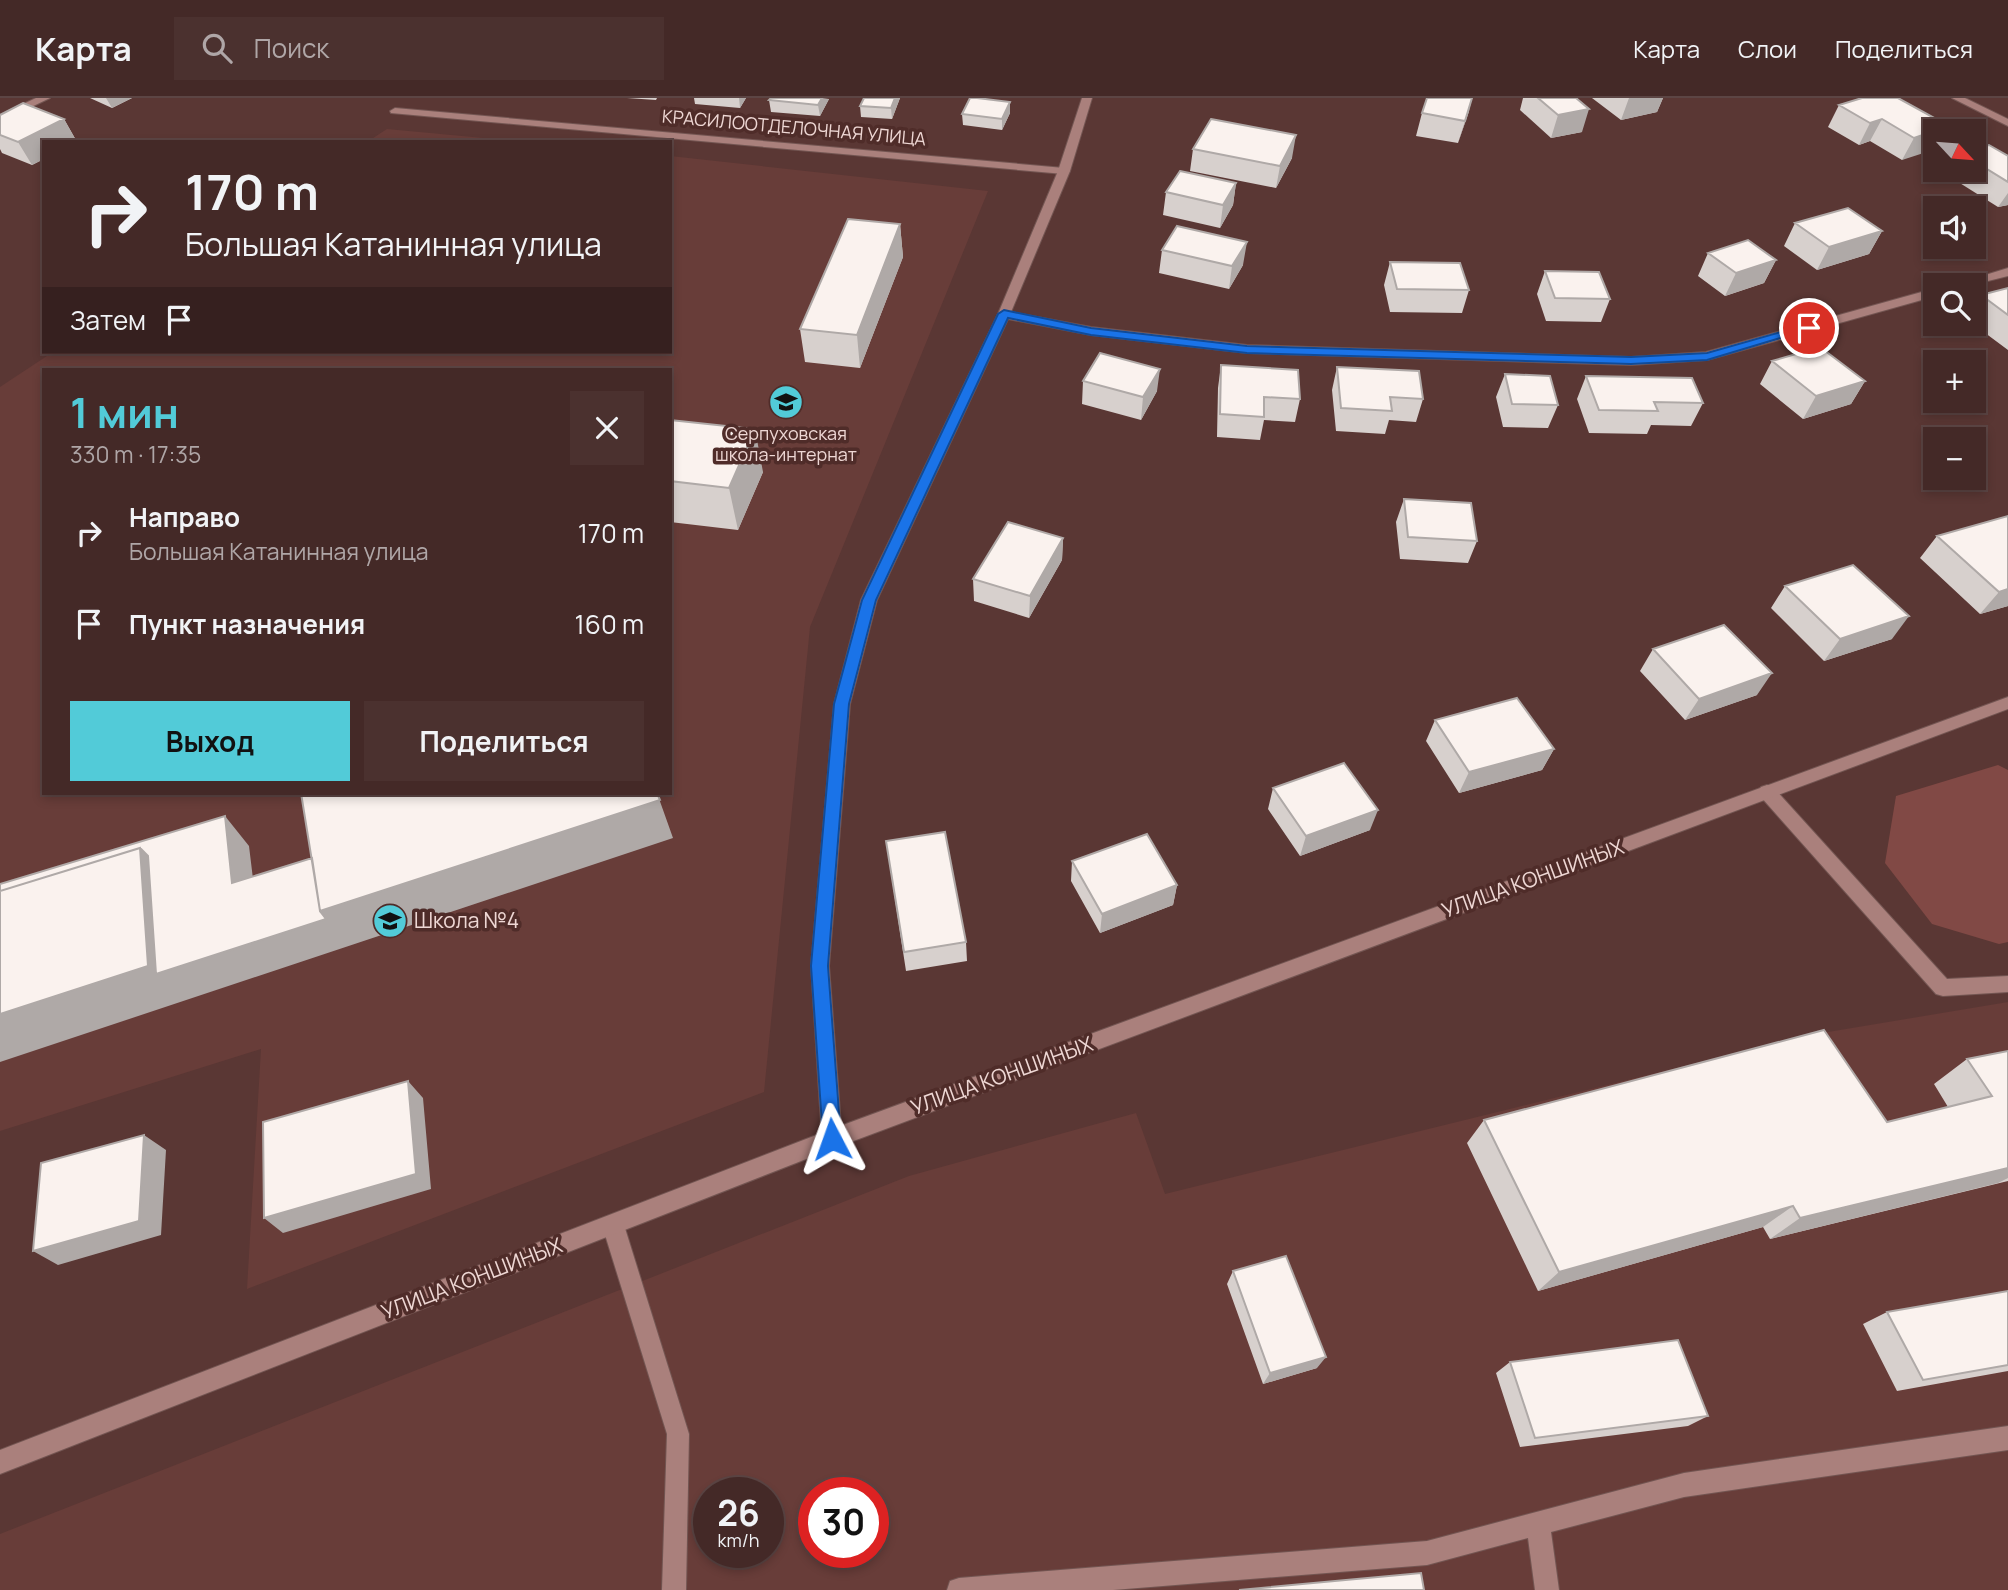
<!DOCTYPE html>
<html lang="ru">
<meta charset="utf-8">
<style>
:root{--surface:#442927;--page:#4b312f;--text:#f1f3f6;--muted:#afa6a7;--line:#5c4544;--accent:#52cbd8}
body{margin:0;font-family:Manrope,sans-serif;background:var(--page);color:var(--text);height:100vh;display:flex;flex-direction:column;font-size:26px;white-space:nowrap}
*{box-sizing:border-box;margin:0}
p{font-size:23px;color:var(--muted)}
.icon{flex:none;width:38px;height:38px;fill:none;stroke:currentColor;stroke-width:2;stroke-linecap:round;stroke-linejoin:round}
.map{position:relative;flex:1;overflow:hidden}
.side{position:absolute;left:42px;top:270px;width:630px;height:427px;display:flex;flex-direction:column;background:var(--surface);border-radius:0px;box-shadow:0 4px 10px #0003,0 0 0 2px var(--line)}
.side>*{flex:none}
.top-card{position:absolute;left:42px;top:42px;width:630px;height:214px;border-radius:0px;box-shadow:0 4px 10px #0003,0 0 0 2px var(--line);background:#442927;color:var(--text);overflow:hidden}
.needle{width:46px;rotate:116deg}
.tools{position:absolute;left:1923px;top:21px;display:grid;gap:14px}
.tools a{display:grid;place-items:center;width:63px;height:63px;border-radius:0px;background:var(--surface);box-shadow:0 4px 10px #0003,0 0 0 2px var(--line);font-size:35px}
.speed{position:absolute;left:693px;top:1379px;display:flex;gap:14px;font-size:35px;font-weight:700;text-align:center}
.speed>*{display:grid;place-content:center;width:91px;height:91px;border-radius:50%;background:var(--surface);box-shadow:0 4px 10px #0003,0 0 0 2px var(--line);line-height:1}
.speed small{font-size:18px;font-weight:400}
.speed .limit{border:10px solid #d22;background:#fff;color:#111}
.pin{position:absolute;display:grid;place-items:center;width:60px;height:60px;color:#fff;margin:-30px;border:4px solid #fff;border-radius:50%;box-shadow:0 2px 7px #0007}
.me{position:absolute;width:77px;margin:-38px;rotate:356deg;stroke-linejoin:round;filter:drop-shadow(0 0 5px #0008)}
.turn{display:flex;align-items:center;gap:24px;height:147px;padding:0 28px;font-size:32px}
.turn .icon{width:91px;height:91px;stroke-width:2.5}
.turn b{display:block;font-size:49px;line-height:60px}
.then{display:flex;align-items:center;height:66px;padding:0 28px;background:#0003;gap:14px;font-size:26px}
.round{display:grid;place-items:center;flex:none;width:74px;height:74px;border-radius:0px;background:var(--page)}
.overview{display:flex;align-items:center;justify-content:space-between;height:119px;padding:0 28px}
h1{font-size:42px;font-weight:700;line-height:52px;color:var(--accent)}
.cta{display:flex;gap:14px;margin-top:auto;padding:14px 28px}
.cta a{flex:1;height:80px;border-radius:0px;background:var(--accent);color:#111;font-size:28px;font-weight:700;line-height:80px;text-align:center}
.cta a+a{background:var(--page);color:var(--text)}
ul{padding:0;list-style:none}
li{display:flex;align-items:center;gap:21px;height:91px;padding:0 28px}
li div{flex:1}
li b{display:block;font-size:26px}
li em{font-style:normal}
header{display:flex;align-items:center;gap:42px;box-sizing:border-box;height:98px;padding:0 35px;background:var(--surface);border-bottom:2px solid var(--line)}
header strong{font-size:33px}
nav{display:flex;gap:38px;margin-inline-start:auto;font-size:24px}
.search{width:490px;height:63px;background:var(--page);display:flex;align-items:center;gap:18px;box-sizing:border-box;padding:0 24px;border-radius:0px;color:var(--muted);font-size:26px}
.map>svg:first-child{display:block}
.built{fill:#683d39;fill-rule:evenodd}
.green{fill:#814945}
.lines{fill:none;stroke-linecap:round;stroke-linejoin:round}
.lane-casing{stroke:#735552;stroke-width:2}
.street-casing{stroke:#735552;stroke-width:2}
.secondary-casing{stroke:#735552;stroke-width:2}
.lane{fill:#aa807c;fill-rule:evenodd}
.street{fill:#aa807c;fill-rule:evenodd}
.secondary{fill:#aa807c;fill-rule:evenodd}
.wall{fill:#d7d0cd}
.shaded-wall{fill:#afa9a7}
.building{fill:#faf2ee;stroke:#afa9a7;stroke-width:2}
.route{fill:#1a73e8;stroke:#114b97;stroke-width:2}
.labels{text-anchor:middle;stroke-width:7;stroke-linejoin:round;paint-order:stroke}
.far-street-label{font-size:18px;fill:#eed7d4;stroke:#4f2c29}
.far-poi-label{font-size:18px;fill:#eed7d4;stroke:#4f2c29}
.street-label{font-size:21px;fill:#eed7d4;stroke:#4f2c29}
.poi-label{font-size:21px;fill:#eed7d4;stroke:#4f2c29;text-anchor:start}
</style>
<header>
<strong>Карта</strong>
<div class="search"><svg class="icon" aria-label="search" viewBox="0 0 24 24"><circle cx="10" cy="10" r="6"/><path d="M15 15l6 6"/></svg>Поиск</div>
<nav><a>Карта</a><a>Слои</a><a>Поделиться</a></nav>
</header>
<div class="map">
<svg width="2008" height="1492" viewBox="0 0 2008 1492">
<rect width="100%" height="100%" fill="#5a3734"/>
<path class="built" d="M 387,31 L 525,44 L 367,44 Z
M 670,58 L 988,93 L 810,529 L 764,994 L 247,1191 L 261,951 L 0,1033 L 0,289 L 53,254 L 670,254 ZM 44,271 L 670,271 L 670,695 L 44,695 Z
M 2008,904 L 2008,1492 L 0,1492 L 0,1436 L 909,1078 L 1136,1015 L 1165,1096 L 1810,937 ZM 709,1395 L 768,1395 L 768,1454 L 709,1454 ZM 814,1395 L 873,1395 L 873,1454 L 814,1454 Z"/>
<path class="green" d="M 1998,667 L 2008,672 L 2008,844 L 1999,846 L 1932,826 L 1885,765 L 1896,698 Z"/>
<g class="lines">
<g class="lane-casing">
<path id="lane" d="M 395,10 L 1064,70 L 1070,73 L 1064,76 L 391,15 L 390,13 Z
M 1767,687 L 1773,689 L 1947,881 L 2008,878 L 2008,894 L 1943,898 L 1936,896 L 1761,699 L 1758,694 L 1761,689 Z
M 613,1117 L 620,1120 L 624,1127 L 689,1336 L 686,1492 L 662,1492 L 667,1336 L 602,1127 L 606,1120 Z
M 2008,1328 L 2008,1352 L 1684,1399 L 1551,1434 L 1559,1492 L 1535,1492 L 1528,1440 L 1427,1467 L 1113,1492 L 947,1492 L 950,1483 L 959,1480 L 1427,1443 L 1684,1375 Z"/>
</g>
<g class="street-casing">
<path id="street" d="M 36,0 L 50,0 L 0,24 L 0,17 Z
M 1082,0 L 1092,0 L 1070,73 L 1011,214 L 1091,229 L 1247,247 L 1631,259 L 1706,254 L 1936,190 L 1936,198 L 1707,262 L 1631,267 L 1247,255 L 1091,237 L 1008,221 L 877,502 L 850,606 L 829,868 L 842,1041 L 839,1048 L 832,1051 L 825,1048 L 822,1041 L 811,868 L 834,606 L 861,502 L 998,216 L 1058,73 Z
M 1952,0 L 1965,0 L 2008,21 L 2008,28 Z
M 2008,170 L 2008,178 L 1972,187 L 1953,187 Z"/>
</g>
<g class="secondary-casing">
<path id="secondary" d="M 2008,599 L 2008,611 L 832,1051 L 0,1376 L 0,1352 L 832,1031 Z"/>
</g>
<use href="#lane" class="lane"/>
<use href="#street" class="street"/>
<use href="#secondary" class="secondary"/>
</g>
<path class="wall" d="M 90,0 L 132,0 L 112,10 Z
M 627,0 L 657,0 L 656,2 Z
M 694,0 L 746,0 L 740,10 L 695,6 Z
M 900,0 L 892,21 L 861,19 L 860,8 Z
M 1523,0 L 1576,0 L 1582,34 L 1551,40 L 1520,12 Z
M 1592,0 L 1663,0 L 1657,14 L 1621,22 Z
M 829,1 L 820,18 L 771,14 L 769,2 Z
M 1839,7 L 1949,28 L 1902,62 L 1870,43 L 1859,47 L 1828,29 Z
M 1469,13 L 1458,45 L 1416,38 L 1422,15 Z
M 1010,15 L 1002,32 L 963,27 L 962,16 Z
M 0,17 L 64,21 L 77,44 L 32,67 L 2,55 L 0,51 Z
M 1193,51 L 1292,60 L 1276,90 L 1190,73 Z
M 1974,51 L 2008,58 L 2008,107 L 1998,109 L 1947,77 L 1950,72 L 1974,72 Z
M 1236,85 L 1233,107 L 1220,130 L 1163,117 L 1166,94 Z
M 1795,125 L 1882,133 L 1869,156 L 1817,172 L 1784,148 Z
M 900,126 L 903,159 L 860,270 L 805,264 L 800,231 Z
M 1162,152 L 1243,167 L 1229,191 L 1159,175 Z
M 1708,155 L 1776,162 L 1764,185 L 1725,198 L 1698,178 Z
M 1390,164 L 1469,192 L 1462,215 L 1390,214 L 1384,187 Z
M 1545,173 L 1610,201 L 1601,224 L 1546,223 L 1537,196 Z
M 2008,190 L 2008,252 L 1973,226 L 1974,208 L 1981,197 Z
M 1772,263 L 1865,283 L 1851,306 L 1803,321 L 1760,286 Z
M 1221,267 L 1300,301 L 1295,324 L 1264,322 L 1260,342 L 1217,339 L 1218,290 Z
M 1337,269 L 1423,301 L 1416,324 L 1389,322 L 1385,336 L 1336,333 L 1332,292 Z
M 1505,276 L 1558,307 L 1548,330 L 1503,329 L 1496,299 Z
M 1586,278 L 1703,305 L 1691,328 L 1651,327 L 1647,336 L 1589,335 L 1577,301 Z
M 1083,283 L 1157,293 L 1141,322 L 1082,306 Z
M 670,322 L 763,374 L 738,432 L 670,424 Z
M 1404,401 L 1477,443 L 1468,465 L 1400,461 L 1396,424 Z
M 2008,418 L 2008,508 L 1980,516 L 1920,460 L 1937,438 Z
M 1063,440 L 1062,462 L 1029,520 L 974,503 L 973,481 Z
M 1785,488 L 1892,541 L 1824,563 L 1771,510 Z
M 1653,551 L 1757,597 L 1685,622 L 1640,573 Z
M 1435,622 L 1554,651 L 1542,672 L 1459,695 L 1426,643 Z
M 1273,690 L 1370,732 L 1300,758 L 1268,711 Z
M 886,743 L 966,844 L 967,863 L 906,873 Z
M 1072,763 L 1177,787 L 1173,807 L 1100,835 L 1071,783 Z
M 2008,953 L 2008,1083 L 1770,1141 L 1763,1129 L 1538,1193 L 1467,1045 L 1484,1022 L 1887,1024 L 1948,1009 L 1934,986 L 1967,961 Z
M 1233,1173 L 1317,1270 L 1263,1286 L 1227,1186 Z
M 2008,1193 L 2008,1273 L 1897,1293 L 1863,1226 L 1887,1214 Z
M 1510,1264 L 1708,1318 L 1688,1328 L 1520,1349 L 1496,1275 Z"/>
<path class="shaded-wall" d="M 106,0 L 132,0 L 112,10 Z
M 739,0 L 746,0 L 740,10 Z
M 822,0 L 829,1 L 820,18 L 818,7 Z
M 895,0 L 900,0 L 892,21 L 891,10 Z
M 1472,0 L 1469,13 L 1458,45 L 1465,23 Z
M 1629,0 L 1663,0 L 1657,14 L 1621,22 Z
M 1010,4 L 1010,15 L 1002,32 L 1002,21 Z
M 1589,11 L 1582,34 L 1551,40 L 1558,17 Z
M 64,21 L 77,44 L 44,44 L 44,61 L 32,67 L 18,44 Z
M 1882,21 L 1870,43 L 1859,47 L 1870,25 Z
M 1949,28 L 1946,33 L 1936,33 L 1936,51 L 1902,62 L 1914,40 Z
M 1296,37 L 1292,60 L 1276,90 L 1280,68 Z
M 1236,85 L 1233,107 L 1220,130 L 1223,107 Z
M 2008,95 L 2008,107 L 1998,109 Z
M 900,126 L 903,159 L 860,270 L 857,237 Z
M 1882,133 L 1869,156 L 1817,172 L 1829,149 Z
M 1247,144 L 1243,167 L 1229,191 L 1232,168 Z
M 1776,162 L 1764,185 L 1725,198 L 1736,175 Z
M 1160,271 L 1157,293 L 1141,322 L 1143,299 Z
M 1865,283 L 1851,306 L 1803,321 L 1816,298 Z
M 755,331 L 763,374 L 738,432 L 729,390 Z
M 1063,440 L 1062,462 L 1029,520 L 1030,498 Z
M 2008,491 L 2008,508 L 1980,516 L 1999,494 Z
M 1909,518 L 1892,541 L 1824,563 L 1840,541 Z
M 1772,575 L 1757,597 L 1685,622 L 1699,601 Z
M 1554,651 L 1542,672 L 1459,695 L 1469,674 Z
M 657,695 L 673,740 L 0,964 L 0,916 L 140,750 L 175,787 L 320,813 Z
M 1378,712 L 1370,732 L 1300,758 L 1306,738 Z
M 225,718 L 249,748 L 257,814 L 232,785 Z
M 1177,787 L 1173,807 L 1100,835 L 1102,816 Z
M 408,983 L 423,1000 L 431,1091 L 283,1135 L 264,1120 Z
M 144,1037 L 166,1052 L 161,1137 L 58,1167 L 33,1153 Z
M 2008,1070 L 2008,1080 L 1998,1085 L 1770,1141 L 1800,1120 Z
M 1793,1108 L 1763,1129 L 1538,1193 L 1559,1174 Z
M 1326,1259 L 1317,1270 L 1263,1286 L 1270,1275 Z"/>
<path class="building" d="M 771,0 L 822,0 L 818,7 L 769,2 Z
M 864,0 L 895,0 L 891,10 L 860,8 Z
M 970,0 L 977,0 L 1010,4 L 1002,21 L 962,16 Z
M 1427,0 L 1472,0 L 1465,23 L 1422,15 Z
M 1538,0 L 1576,0 L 1589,11 L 1558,17 Z
M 1862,0 L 1898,0 L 1949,28 L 1914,40 L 1882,21 L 1870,25 L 1839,7 Z
M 23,5 L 64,21 L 18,44 L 0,37 L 0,17 Z
M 1211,21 L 1296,37 L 1280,68 L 1193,51 Z
M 1989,47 L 2008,58 L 2008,84 L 1974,63 L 1974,51 Z
M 1180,73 L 1236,85 L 1223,107 L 1166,94 Z
M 1848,110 L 1882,133 L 1829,149 L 1795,125 Z
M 848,121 L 900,126 L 857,237 L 800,231 Z
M 1177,128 L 1247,144 L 1232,168 L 1162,152 Z
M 1748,142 L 1776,162 L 1736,175 L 1708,155 Z
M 1390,164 L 1460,165 L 1469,192 L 1397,191 Z
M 1545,173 L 1599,174 L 1610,201 L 1555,200 Z
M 2008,190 L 2008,217 L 1981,197 Z
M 1820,249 L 1865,283 L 1816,298 L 1772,263 Z
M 1100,255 L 1160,271 L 1143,299 L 1083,283 Z
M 1221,267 L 1298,272 L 1300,301 L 1264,299 L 1264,319 L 1220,316 Z
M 1337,269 L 1419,273 L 1423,301 L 1390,299 L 1392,313 L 1341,310 Z
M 1505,276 L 1550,278 L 1558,307 L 1512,306 Z
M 1586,278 L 1692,280 L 1703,305 L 1654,304 L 1658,313 L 1599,312 Z
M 670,322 L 755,331 L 729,390 L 670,383 Z
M 1404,401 L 1471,405 L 1477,443 L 1408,439 Z
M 2008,418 L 2008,491 L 1999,494 L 1937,438 Z
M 1008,424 L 1063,440 L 1030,498 L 973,481 Z
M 1853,467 L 1909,518 L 1840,541 L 1785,488 Z
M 1724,527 L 1772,575 L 1699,601 L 1653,551 Z
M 1517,600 L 1554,651 L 1469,674 L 1435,622 Z
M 1344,665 L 1378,712 L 1306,738 L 1273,690 Z
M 301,695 L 657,695 L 660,702 L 320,813 Z
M 225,718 L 232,785 L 312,760 L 320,813 L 326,821 L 156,876 L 148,758 L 140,750 L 0,793 L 0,786 Z
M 945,734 L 966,844 L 904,854 L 886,743 Z
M 1147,736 L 1177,787 L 1102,816 L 1072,763 Z
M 140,750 L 148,868 L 0,916 L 0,793 Z
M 1824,932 L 1887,1024 L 1992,998 L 1967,961 L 2008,953 L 2008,1070 L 1800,1120 L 1793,1108 L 1559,1174 L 1484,1022 Z
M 408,983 L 416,1076 L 264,1120 L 263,1024 Z
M 144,1037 L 139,1123 L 33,1153 L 41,1065 Z
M 1286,1158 L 1326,1259 L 1270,1275 L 1233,1173 Z
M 2008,1193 L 2008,1267 L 1923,1282 L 1887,1214 Z
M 1678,1242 L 1708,1318 L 1535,1340 L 1510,1264 Z
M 1421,1475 L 1424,1492 L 1239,1492 Z"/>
<path class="route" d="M 1004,212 L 1091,230 L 1247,248 L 1631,259 L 1707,255 L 1809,226 L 1814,230 L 1707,262 L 1631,266 L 1247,255 L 1091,237 L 1008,220 L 876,502 L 849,606 L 828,868 L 841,1041 L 838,1048 L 832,1050 L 825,1048 L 823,1041 L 811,868 L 834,606 L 862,502 L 998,216 Z"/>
<defs>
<g id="school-disc" transform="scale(1.75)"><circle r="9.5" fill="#52cbd8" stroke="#4f2c29"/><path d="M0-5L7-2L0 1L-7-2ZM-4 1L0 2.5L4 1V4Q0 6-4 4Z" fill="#111"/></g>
</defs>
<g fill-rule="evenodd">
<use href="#school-disc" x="786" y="304"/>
<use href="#school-disc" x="390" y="823"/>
</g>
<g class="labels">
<g class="far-street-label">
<text transform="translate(794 30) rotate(5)" y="6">КРАСИЛООТДЕЛОЧНАЯ УЛИЦА</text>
</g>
<g class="far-poi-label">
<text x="786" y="342">Серпуховская<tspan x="786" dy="21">школа-интернат</tspan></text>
</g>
<g class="street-label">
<text transform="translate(1533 781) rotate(-20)" y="7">УЛИЦА КОНШИНЫХ</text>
<text transform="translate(1002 978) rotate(-20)" y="7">УЛИЦА КОНШИНЫХ</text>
<text transform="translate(472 1181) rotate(-21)" y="7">УЛИЦА КОНШИНЫХ</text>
</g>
<g class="poi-label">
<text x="414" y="830">Школа №4</text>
</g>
</g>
</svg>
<div class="tools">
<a><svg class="needle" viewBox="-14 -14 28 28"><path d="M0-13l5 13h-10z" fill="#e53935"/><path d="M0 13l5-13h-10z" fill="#afa6a7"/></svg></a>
<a><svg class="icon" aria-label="sound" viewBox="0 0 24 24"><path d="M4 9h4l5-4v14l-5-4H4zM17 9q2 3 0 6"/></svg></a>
<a><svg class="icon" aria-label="search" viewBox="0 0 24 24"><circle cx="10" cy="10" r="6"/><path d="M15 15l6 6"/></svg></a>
<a>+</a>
<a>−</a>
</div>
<div class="speed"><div>26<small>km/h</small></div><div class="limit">30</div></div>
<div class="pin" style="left:1809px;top:230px;background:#d93025"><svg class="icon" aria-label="arrive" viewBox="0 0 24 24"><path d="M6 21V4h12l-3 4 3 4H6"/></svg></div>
<svg class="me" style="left:832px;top:1041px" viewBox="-20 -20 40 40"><path d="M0-17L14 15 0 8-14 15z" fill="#1a73e8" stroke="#fff" stroke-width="4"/></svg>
<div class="top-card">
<div class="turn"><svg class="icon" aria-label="right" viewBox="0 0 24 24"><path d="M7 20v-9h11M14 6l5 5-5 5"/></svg><div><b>170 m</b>Большая Катанинная улица</div></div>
<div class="then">Затем<svg class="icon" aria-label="arrive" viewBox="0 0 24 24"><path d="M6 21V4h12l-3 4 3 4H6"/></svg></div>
</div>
<section class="side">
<div class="overview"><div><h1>1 мин</h1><p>330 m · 17:35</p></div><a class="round"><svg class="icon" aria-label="close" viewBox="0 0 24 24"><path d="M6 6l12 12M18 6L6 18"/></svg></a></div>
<ul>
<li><svg class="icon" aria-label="right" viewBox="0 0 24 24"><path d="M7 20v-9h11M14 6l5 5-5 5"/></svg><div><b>Направо</b><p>Большая Катанинная улица</p></div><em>170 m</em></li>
<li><svg class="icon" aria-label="arrive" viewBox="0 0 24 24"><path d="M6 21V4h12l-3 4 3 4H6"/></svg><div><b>Пункт назначения</b></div><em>160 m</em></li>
</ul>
<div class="cta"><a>Выход</a><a>Поделиться</a></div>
</section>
</div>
